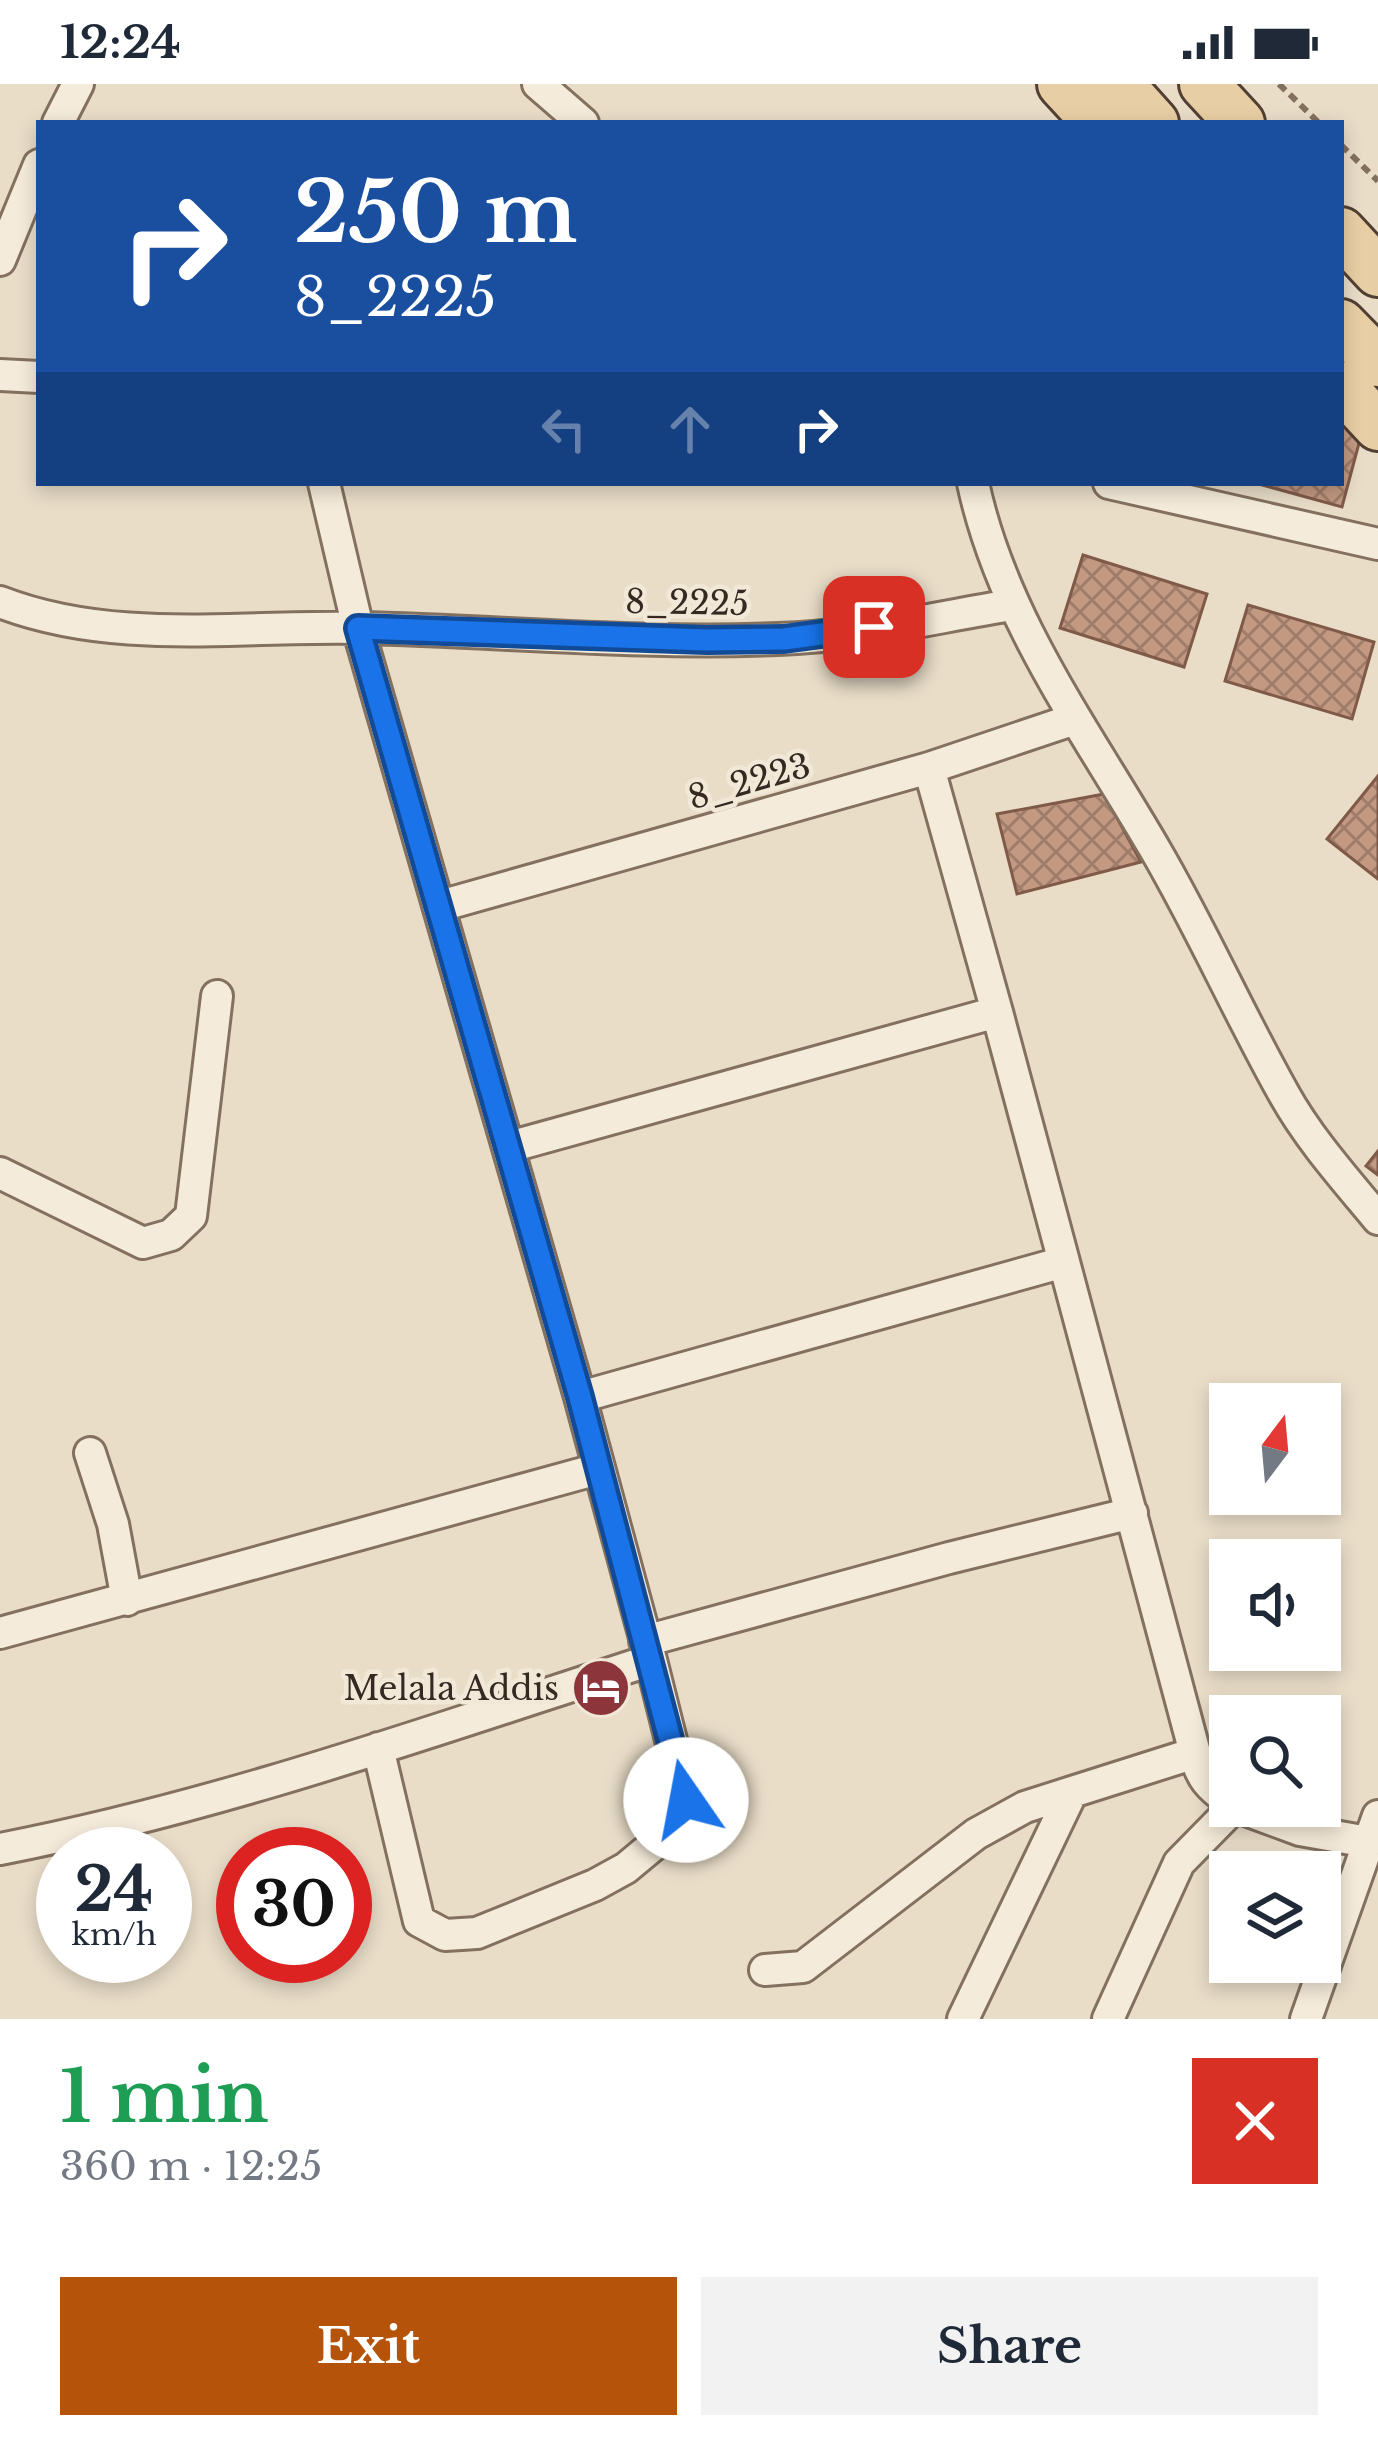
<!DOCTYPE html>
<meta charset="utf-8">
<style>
:root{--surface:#fff;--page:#f2f2f3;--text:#1f2937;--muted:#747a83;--accent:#b45309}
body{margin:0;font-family:"Libre Baskerville",serif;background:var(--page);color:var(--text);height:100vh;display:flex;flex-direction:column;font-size:45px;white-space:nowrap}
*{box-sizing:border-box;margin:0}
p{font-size:39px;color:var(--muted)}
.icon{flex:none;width:66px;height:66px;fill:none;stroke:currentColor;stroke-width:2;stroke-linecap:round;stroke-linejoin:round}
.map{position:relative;height:1935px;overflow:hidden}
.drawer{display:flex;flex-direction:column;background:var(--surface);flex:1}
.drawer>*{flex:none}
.hud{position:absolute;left:36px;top:36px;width:1308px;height:366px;border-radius:0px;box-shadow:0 6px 18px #0003;background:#1a4fa0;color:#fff;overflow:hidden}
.needle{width:78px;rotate:16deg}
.fabs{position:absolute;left:1209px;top:1299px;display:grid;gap:24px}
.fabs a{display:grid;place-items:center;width:132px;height:132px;border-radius:0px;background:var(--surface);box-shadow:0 6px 18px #0003;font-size:60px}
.speed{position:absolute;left:36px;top:1743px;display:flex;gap:24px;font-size:60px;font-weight:700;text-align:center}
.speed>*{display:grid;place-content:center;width:156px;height:156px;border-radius:50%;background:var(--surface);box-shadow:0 6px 18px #0003;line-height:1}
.speed small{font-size:30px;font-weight:400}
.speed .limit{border:18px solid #d22;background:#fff;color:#111}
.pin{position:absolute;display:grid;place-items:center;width:102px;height:102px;color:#fff;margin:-51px;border-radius:24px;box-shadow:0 6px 18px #0006}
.me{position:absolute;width:132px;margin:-66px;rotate:348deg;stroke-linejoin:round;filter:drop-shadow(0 0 9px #0008)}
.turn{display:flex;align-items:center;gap:42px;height:252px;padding:0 60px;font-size:54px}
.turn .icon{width:156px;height:156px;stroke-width:2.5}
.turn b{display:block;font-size:84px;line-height:102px}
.lanes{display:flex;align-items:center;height:114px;padding:0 60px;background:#0003;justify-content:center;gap:60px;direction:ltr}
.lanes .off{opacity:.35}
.round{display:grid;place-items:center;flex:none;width:126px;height:126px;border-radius:0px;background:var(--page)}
.summary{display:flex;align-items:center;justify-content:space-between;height:204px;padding:0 60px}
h1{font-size:72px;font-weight:800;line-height:90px;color:#1e9e55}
.action{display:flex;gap:24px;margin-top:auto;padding:24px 60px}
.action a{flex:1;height:138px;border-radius:0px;background:var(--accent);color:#fff;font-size:48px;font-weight:800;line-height:138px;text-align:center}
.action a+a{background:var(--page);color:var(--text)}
.status{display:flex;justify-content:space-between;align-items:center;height:84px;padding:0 60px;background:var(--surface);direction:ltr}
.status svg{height:33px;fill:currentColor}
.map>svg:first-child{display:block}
.building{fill:url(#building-cross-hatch);stroke:#805a48;stroke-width:3}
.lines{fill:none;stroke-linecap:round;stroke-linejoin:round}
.street-casing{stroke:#83705f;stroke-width:36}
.primary-casing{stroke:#523f33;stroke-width:54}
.path{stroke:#83705f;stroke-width:6;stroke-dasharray:9 6;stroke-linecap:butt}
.street{stroke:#f5ebda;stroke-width:30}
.primary{stroke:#e8cea4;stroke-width:48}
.route-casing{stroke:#114b97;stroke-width:30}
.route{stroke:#1a73e8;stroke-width:21}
.labels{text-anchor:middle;stroke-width:9;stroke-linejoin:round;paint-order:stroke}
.street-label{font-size:33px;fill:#352921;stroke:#f2e8d7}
.poi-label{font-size:33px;fill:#352921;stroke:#f2e8d7;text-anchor:end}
</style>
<div class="status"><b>12:24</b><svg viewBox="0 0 49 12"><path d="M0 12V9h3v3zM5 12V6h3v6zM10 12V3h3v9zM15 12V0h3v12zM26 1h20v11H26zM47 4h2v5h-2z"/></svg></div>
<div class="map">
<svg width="1378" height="1935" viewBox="0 0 1378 1935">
<defs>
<pattern id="building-cross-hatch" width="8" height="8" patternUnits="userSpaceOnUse" patternTransform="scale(3)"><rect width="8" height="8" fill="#c39982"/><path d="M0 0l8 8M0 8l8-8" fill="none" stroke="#9f7d6a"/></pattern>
</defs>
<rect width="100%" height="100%" fill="#e9ddc8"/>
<path class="building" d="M 1341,341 L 1362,348 L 1342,423 L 1255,399 L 1341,399 Z
M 1083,471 L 1207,510 L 1184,583 L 1060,544 Z
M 1248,521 L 1374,558 L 1352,635 L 1225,597 Z
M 1378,692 L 1378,795 L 1327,755 Z
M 1104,710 L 1141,778 L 1017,810 L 997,730 Z
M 1378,1067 L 1378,1091 L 1366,1082 Z"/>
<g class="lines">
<g class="street-casing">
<path id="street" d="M 538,0 L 583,39
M 58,39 L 78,0
M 0,176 L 39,81
M 0,291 L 39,293
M 973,399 C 1002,535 1087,648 1156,767 C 1202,846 1239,930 1284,1010 C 1309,1055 1345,1095 1378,1135
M 1109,399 L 1378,460
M 0,518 C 114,562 240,541 360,544 C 499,547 639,561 778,555 C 856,553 936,533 1012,521
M 929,684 L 997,928
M 440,822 L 929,684 L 1075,635
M 509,1063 L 997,928 L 1064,1178 L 580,1313
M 0,1089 L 143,1159 L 171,1151 L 191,1132 L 217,912
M 90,1369 L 113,1440 L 127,1516
M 0,1549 L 598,1385
M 645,1557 L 949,1474 L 1132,1429
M 378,1664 L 419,1837 L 445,1851 L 477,1849 L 595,1801 L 626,1784 L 656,1759 L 682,1728 L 686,1716 L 651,1576
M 1195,1669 C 1200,1694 1210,1703 1230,1718
M 1235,1722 L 1300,1746 L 1368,1758
M 0,1765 C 222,1722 437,1645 651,1576 L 580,1313 L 358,544 L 324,399
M 765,1886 L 803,1883 L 976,1750 L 1025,1723 L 1072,1708
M 963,1935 L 1072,1708 L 1195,1669 L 1064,1178
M 1108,1935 L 1179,1779 L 1235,1722
M 1306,1935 L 1378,1732"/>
</g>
<g class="primary-casing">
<path id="primary" d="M 1062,0 L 1098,39
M 1119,0 L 1154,39
M 1204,0 L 1240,39
M 1341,148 L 1378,188
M 1341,240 L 1378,278
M 1341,302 L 1378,342"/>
</g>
<path class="path" d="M 1279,0 L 1319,39
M 1341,61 L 1378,97"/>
<use href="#street" class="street"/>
<use href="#primary" class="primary"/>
</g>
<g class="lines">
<g class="route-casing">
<path id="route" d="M 686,1716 L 580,1313 L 358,544 L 707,556 L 784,555 L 874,543"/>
</g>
<use href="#route" class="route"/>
</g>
<defs>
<g id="hotel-disc" transform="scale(3)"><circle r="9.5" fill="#8c363c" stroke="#f2e8d7"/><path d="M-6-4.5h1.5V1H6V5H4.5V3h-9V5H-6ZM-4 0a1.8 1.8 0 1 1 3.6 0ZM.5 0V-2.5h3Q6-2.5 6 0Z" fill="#fff"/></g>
</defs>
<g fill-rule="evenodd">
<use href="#hotel-disc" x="601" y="1604"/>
</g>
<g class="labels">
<g class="street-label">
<text transform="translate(687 518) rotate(1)" y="12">8_2225</text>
<text transform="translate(749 697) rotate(-16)" y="12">8_2223</text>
</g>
<g class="poi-label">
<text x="559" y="1616">Melala Addis</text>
</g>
</g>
</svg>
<div class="fabs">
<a><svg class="needle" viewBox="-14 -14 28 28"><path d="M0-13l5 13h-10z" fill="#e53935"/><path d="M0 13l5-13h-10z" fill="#747a83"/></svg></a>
<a><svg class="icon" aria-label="sound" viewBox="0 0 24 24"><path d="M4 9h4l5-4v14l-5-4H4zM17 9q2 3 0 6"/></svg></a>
<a><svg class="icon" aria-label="search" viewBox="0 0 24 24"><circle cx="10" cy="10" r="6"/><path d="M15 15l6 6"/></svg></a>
<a><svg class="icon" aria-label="layers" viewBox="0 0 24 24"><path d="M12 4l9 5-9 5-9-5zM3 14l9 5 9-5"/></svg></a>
</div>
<div class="speed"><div>24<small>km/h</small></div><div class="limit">30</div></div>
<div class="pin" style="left:874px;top:543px;background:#d93025"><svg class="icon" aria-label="arrive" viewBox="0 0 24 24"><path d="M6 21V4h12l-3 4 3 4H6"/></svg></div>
<svg class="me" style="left:686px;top:1716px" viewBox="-20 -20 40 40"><circle r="19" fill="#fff"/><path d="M0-13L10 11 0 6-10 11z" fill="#1a73e8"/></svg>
<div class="hud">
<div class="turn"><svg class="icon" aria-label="right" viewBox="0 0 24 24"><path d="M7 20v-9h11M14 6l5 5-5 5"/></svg><div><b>250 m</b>8_2225</div></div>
<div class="lanes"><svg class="icon off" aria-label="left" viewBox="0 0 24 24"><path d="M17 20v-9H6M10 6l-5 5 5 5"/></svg><svg class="icon off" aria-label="ahead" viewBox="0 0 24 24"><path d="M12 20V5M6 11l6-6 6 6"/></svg><svg class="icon" aria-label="right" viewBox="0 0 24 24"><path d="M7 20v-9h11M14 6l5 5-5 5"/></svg></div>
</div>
</div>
<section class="drawer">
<div class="summary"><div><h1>1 min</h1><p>360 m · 12:25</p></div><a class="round" style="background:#d93025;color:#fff"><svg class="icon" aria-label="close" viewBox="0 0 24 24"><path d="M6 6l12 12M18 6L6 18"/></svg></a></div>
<div class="action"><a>Exit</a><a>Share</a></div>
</section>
